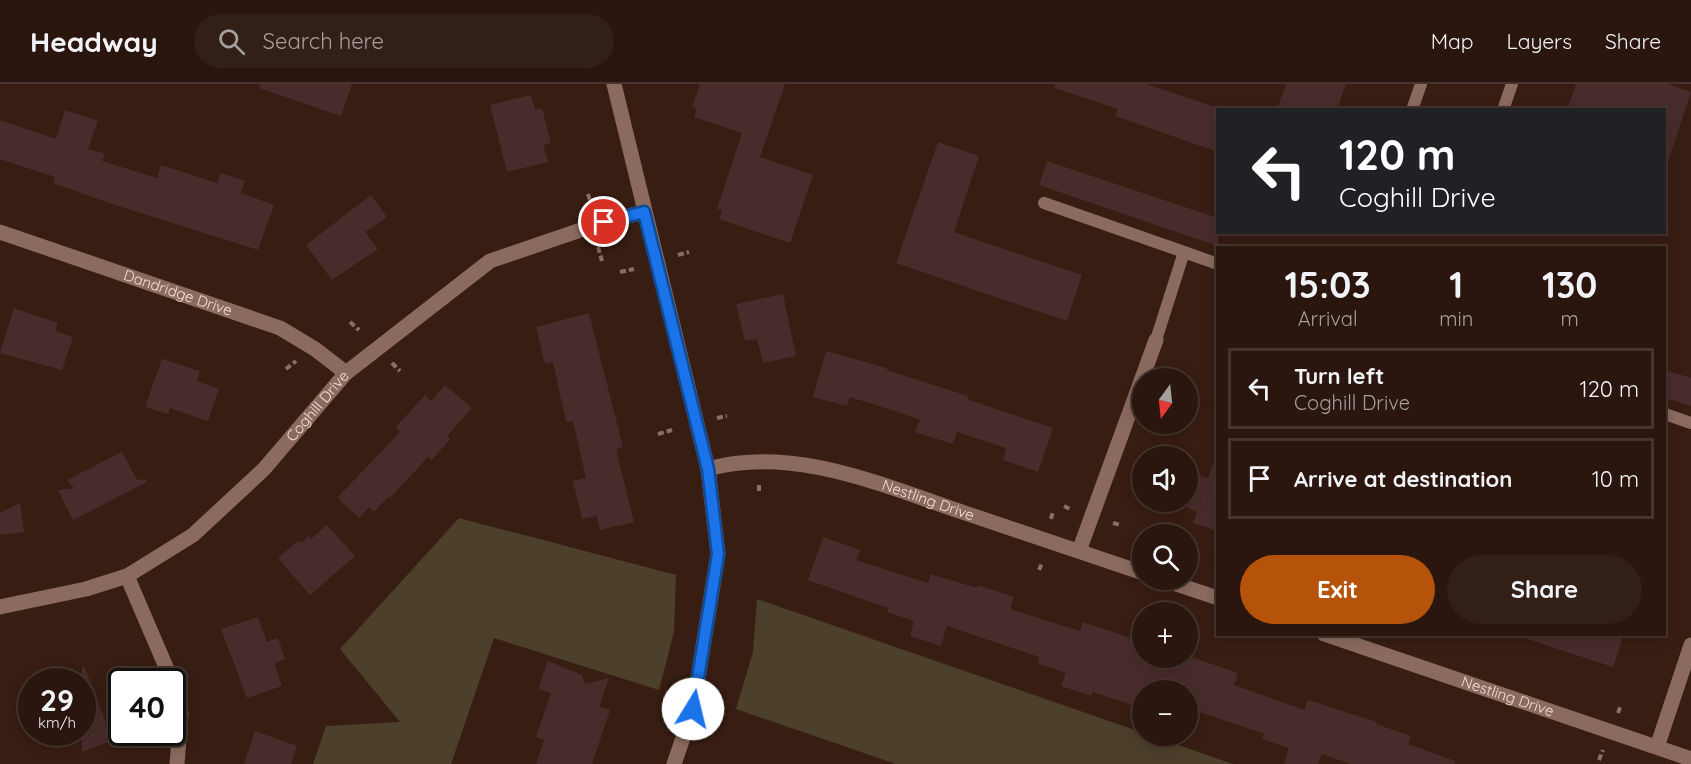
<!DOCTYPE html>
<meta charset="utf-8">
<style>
:root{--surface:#2a160e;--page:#321f17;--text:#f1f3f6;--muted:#a59f9e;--line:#46352e;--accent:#b45309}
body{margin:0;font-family:Quicksand,sans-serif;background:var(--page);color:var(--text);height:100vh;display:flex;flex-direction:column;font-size:22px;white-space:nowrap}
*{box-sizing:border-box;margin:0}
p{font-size:20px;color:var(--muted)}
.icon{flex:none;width:33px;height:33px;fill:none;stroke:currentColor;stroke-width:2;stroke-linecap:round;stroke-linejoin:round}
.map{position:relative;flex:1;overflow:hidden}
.sheet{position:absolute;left:1216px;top:162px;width:450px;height:390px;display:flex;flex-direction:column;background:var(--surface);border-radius:0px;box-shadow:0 3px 15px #0003,0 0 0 2px var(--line)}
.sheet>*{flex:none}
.guide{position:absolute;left:1216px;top:24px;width:450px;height:126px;border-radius:0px;box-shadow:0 3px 15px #0003,0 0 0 2px var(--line);background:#202124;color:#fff;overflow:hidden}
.needle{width:39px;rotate:195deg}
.buttons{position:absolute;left:1132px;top:284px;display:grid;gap:12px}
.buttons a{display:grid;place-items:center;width:66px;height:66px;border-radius:50%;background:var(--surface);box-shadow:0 3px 15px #0003,0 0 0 2px var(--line);font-size:30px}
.speed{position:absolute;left:18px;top:584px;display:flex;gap:12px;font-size:30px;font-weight:700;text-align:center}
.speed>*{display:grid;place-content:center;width:78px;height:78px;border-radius:50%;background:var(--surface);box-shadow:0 3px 15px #0003,0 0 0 2px var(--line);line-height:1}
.speed small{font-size:15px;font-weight:400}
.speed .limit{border:3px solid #111;border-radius:9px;background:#fff;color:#111}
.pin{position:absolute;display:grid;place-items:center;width:51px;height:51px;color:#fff;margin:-26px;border:3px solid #fff;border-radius:50%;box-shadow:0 2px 6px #0007}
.me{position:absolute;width:66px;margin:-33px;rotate:9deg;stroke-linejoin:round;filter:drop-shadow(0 0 4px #0008)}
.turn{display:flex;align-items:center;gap:21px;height:126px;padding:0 24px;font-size:27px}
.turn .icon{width:78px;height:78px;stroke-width:2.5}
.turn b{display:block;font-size:42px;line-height:51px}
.eta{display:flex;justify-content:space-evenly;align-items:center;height:102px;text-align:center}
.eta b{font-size:36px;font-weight:800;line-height:42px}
.primary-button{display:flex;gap:12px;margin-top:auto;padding:12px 24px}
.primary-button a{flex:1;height:69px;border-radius:36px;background:var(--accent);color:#fff;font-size:24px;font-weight:800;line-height:69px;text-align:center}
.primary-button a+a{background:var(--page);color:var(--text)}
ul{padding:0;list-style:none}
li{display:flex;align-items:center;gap:18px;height:81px;margin:0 12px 9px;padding:0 12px;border:3px solid var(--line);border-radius:0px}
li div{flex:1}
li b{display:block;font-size:22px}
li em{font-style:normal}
header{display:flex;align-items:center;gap:36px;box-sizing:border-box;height:84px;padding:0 30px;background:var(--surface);border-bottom:2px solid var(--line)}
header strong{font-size:28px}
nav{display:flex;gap:33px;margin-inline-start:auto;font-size:21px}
.search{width:420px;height:54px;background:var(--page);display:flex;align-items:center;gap:15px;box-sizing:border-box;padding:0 21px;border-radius:33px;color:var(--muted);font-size:22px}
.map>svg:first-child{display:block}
.green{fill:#4c402b}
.building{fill:#482c2b}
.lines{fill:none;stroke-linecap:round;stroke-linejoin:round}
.path{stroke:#887067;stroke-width:4;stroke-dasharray:6 3;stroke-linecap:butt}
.service{stroke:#8c6b5f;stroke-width:12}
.minor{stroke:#8c6b5f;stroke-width:15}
.tertiary{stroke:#8c6b5f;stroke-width:15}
.route-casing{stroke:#114b97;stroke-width:15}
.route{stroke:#1a73e8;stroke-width:10}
.labels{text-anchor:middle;stroke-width:5;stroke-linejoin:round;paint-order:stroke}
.street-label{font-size:15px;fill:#f2dfd8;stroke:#2d1309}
</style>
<header>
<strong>Headway</strong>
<div class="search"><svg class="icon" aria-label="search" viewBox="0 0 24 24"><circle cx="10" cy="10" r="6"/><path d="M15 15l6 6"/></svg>Search here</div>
<nav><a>Map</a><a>Layers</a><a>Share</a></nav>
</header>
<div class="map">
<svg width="1691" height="680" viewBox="0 0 1691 680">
<rect width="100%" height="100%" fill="#381d13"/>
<path class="green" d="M 459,434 L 676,491 L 674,548 L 659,606 L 494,554 L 451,680 L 313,680 L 326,642 L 400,638 L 340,565 Z
M 757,515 L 1233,680 L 896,680 L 736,625 L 753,568 Z"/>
<path class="building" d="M 260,0 L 352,0 L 341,32 L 259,4 Z
M 700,0 L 785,0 L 760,73 L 813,91 L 790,159 L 719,135 L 722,126 L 717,125 L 742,49 L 694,33 L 697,24 L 692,23 Z
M 1055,0 L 1146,0 L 1218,24 L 1218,68 L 1115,32 L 1118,25 L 1054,4 Z
M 1286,0 L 1346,0 L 1337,26 L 1277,26 Z
M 1576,0 L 1668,0 L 1691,8 L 1669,75 L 1665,75 L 1665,26 L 1567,26 Z
M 531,11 L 535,26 L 542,24 L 551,59 L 543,61 L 548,78 L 507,88 L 490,21 Z
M 65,26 L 98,37 L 88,65 L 105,70 L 102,77 L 157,94 L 161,81 L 217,99 L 221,89 L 245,97 L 241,109 L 274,121 L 258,166 L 112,120 L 53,99 L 55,93 L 0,75 L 0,36 L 56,55 Z
M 938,58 L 979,72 L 954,148 L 1082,191 L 1067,237 L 896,179 Z
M 1047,77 L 1218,134 L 1218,162 L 1039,101 Z
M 371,111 L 387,133 L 365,148 L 378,165 L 332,196 L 306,161 Z
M 783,210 L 796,272 L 763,279 L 757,255 L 745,257 L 736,220 Z
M 14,224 L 58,239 L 55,247 L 73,253 L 62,286 L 0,269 Z
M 589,229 L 623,363 L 616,365 L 634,438 L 600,446 L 597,432 L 582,435 L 573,397 L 586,394 L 573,337 L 566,338 L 553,278 L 545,280 L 536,243 Z
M 826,267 L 887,284 L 887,286 L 968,312 L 967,315 L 1053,344 L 1038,388 L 1003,376 L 1006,364 L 957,348 L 953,360 L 915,348 L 920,336 L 898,328 L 850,313 L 847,322 L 813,313 Z
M 162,275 L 200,287 L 197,297 L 219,305 L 208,337 L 170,324 L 168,330 L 145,323 Z
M 1665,286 L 1691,294 L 1691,322 L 1665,314 Z
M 445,301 L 472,324 L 447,352 L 450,355 L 432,376 L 428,373 L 390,414 L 388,413 L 374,428 L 369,423 L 359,434 L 337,414 L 400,348 L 396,343 L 425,311 L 431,317 Z
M 122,368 L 137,396 L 146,395 L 147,398 L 73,436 L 58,406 L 74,404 L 67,396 Z
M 1214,377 L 1218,378 L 1218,447 L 1193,439 L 1197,428 L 1188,424 L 1188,387 L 1208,394 Z
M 20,419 L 24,448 L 0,451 L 0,429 Z
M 327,441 L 355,472 L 310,511 L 278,474 L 298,457 L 301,459 L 309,452 L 311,455 Z
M 823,453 L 860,466 L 856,476 L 893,488 L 928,499 L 931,490 L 977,504 L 977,501 L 1014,513 L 1010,525 L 1080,547 L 1083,538 L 1143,558 L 1143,573 L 1191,573 L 1238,589 L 1234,601 L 1304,626 L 1308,616 L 1377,638 L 1376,640 L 1411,652 L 1408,660 L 1455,677 L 1455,680 L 1351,680 L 1322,670 L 1318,680 L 1284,680 L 1289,664 L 1262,655 L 1264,650 L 1188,624 L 1188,606 L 1143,606 L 1143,610 L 1137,608 L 1133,621 L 1093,608 L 1092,612 L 1061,602 L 1066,589 L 1037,579 L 1039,573 L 947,542 L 941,562 L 910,552 L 914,537 L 887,528 L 888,524 L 808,496 Z
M 258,533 L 267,558 L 278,554 L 285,575 L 274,579 L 282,602 L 247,614 L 221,545 Z
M 1528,550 L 1624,550 L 1613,583 L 1527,555 Z
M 548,577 L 582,591 L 585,600 L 609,594 L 599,623 L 610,626 L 592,680 L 536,680 L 544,656 L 536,653 L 551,609 L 538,605 Z
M 84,582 L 113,656 L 82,668 L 82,583 Z
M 255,647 L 297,662 L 291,680 L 244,680 Z"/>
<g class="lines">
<path class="path" d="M 588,110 L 591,120
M 598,163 L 602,177
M 678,171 L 689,168
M 620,188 L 634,185
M 350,238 L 359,246
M 392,279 L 400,287
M 286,285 L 296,277
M 717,334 L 727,332
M 658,350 L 672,346
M 759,407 L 759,398
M 1064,422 L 1072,426
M 1051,435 L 1053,427
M 1113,439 L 1121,441
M 1039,486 L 1042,479
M 1618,629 L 1621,621
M 1599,676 L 1603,666"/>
<path class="service" d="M 1412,26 L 1421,0
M 1503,26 L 1512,0
M 1044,119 L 1184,168 L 1156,256
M 1184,168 L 1218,180
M 1665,330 L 1691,339"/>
<g class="minor">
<path id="s1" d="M 0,148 L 280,244 L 315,265 L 346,289"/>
<path id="s2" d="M 708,385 C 794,361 884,402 965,429 C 1024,449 1084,469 1143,489"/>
<path d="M 1079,467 L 1156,256"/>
<path d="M 127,492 L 172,597"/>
<path d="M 1161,495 L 1218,514"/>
<path id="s3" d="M 0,523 L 86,505 L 127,492 L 193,451 L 264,385 L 346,289 L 490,177 L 604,138 L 644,128"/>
<path id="s4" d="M 1324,550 L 1691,675"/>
<path d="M 172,599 L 181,629 L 177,680"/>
<path d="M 1657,663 L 1691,561"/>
</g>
<path class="tertiary" d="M 614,0 L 708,385 L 718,470 L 693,625 L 674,680"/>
</g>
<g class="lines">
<g class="route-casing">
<path id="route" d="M 604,138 L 644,128 L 708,385 L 718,470 L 693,625"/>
</g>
<use href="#route" class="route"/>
</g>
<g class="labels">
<g class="street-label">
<text dy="5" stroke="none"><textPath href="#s1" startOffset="188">Dandridge Drive</textPath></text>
<text dy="5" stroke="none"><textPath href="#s3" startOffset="388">Coghill Drive</textPath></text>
<text dy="5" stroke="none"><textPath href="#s2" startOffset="226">Nestling Drive</textPath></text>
<text dy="5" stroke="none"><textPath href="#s4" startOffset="194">Nestling Drive</textPath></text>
</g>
</g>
</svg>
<div class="buttons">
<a><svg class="needle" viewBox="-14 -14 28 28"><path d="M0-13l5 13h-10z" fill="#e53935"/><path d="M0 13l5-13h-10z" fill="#a59f9e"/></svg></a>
<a><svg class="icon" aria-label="sound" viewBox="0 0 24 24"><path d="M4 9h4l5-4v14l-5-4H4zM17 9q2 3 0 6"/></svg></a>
<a><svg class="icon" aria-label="search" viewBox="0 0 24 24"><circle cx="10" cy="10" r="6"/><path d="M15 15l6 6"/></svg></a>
<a>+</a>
<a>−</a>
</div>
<div class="speed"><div>29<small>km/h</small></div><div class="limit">40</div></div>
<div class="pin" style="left:604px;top:138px;background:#d93025"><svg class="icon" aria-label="arrive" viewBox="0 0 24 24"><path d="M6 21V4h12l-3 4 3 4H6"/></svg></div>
<svg class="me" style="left:693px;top:625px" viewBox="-20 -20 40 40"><circle r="19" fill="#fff"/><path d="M0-13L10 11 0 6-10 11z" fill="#1a73e8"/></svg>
<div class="guide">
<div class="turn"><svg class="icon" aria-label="left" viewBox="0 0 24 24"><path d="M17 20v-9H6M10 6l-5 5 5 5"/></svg><div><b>120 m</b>Coghill Drive</div></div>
</div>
<section class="sheet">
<div class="eta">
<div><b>15:03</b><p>Arrival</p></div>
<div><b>1</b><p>min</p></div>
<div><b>130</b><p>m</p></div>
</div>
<ul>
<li><svg class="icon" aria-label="left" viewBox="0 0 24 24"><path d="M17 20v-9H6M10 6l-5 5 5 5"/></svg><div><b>Turn left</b><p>Coghill Drive</p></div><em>120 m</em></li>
<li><svg class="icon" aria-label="arrive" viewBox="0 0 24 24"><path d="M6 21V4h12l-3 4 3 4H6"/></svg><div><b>Arrive at destination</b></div><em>10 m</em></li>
</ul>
<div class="primary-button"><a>Exit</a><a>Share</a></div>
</section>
</div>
